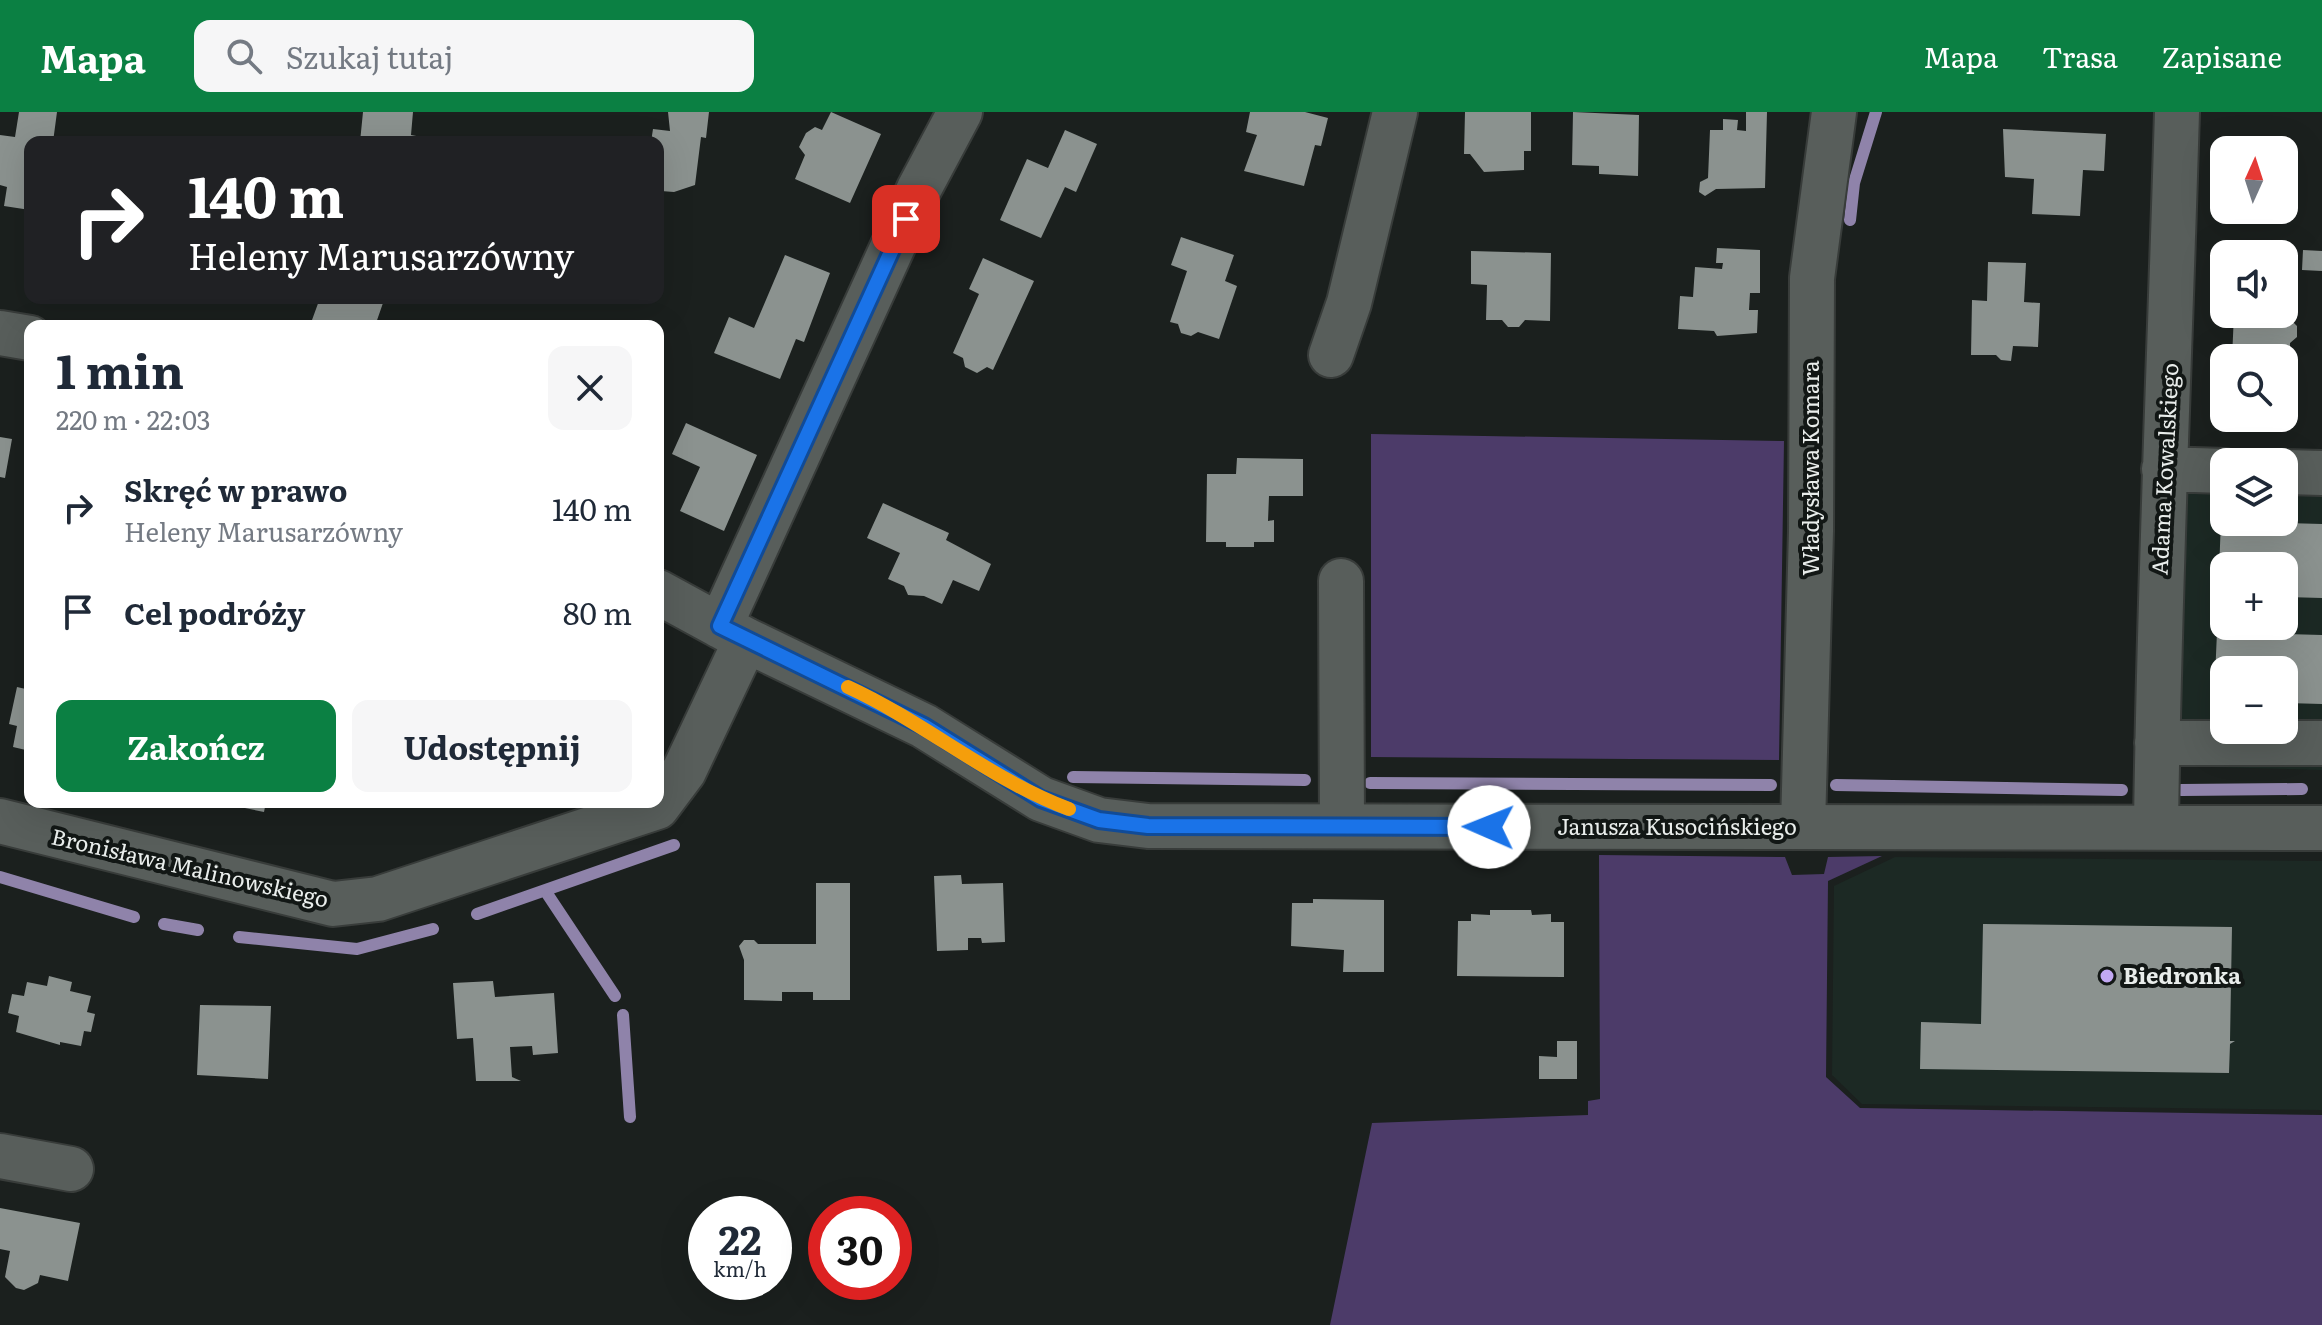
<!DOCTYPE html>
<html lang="pl">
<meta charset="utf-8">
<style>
:root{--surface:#fff;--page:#f6f6f7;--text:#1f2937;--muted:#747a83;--accent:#0b8043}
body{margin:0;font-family:Literata,serif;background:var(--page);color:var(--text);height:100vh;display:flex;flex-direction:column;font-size:30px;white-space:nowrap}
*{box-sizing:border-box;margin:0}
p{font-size:26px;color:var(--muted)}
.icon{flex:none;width:44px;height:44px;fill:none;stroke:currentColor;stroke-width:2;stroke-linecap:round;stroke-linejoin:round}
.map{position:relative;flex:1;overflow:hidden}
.sheet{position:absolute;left:24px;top:208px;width:640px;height:488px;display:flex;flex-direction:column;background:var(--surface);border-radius:16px;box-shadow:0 8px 32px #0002}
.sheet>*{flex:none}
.banner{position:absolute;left:24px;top:24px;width:640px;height:168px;border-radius:16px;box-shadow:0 8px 32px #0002;background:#202124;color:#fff;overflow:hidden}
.needle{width:52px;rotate:3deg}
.buttons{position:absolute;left:2210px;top:24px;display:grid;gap:16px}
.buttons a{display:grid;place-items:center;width:88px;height:88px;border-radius:16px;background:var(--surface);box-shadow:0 8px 32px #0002;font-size:40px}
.speed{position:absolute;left:688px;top:1084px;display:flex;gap:16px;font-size:40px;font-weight:700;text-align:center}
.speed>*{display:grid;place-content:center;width:104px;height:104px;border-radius:50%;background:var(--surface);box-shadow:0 8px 32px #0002;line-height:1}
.speed small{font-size:20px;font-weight:400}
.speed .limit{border:12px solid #d22;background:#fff;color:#111}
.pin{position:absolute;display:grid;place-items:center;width:68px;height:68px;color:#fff;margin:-34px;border-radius:16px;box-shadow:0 4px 12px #0006}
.me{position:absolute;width:88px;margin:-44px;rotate:271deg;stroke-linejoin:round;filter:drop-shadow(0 0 6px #0008)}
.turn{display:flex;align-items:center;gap:28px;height:168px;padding:0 32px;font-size:36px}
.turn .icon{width:104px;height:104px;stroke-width:2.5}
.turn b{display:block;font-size:56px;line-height:68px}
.round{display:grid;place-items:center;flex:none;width:84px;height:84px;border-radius:16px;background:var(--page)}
.headline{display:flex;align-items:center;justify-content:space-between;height:136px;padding:0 32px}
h1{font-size:48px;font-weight:700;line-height:60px}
.button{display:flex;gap:16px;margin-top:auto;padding:16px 32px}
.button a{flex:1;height:92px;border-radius:16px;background:var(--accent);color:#fff;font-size:32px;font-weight:700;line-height:92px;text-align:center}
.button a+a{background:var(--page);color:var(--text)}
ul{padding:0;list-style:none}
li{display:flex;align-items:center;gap:24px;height:104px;padding:0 32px}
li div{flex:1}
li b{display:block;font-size:30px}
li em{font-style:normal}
header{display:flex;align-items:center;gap:48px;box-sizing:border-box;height:112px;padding:0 40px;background:var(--accent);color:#fff}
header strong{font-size:38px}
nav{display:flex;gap:44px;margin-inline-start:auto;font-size:28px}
.search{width:560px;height:72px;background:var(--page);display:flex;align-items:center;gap:20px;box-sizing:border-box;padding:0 28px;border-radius:16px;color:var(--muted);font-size:30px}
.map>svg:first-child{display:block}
.built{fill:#1c2924;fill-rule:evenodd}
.green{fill:#4c3b69}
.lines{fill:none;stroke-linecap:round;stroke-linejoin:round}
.stream{stroke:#8f83aa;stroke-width:12}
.building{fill:#8b928f}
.minor-casing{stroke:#383c3a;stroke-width:48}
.minor{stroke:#585e5b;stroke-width:44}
.route-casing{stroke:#114b97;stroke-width:20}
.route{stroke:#1a73e8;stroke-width:14}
.slow{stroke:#f59e0b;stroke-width:14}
.poi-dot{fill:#c2a8f3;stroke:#121715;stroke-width:3}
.labels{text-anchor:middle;stroke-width:8;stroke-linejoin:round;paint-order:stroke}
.street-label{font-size:22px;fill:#e9edeb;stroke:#121715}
.poi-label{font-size:22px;font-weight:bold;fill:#e9edeb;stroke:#121715;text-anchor:start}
</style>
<header>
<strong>Mapa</strong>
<div class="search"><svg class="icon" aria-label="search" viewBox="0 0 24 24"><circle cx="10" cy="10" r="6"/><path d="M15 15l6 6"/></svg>Szukaj tutaj</div>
<nav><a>Mapa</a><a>Trasa</a><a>Zapisane</a></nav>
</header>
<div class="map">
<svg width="2322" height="1213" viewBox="0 0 2322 1213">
<rect width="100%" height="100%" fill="#1b201e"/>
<path class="built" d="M 2177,342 L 2322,348 L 2322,658 L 2172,654 ZM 2224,350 L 2284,350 L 2284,410 L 2224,410 ZM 2224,454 L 2284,454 L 2284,514 L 2224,514 ZM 2224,558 L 2284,558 L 2284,618 L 2224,618 Z
M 1895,745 L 2322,749 L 2322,998 L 1862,992 L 1832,963 L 1834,774 Z"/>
<path class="green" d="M 1371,322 L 1784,329 L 1779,648 L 1371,645 Z
M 1599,743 L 1785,745 L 1792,763 L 1824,762 L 1828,745 L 1882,744 L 1828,769 L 1826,965 L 1860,996 L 2322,1003 L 2322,1213 L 1330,1213 L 1372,1011 L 1588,1003 L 1588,989 L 1600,987 Z"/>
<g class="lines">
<path class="stream" d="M 1850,108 L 1854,71 L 1876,0
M 1073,665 L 1305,668
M 1370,671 L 1771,673
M 1836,673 L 2122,678
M 2181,678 L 2302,677
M 0,765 L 134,805
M 546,780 L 615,884
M 477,802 L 674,733
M 164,812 L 198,818
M 239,825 L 357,837 L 433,817
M 623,903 L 630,1005"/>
</g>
<path class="building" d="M 19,0 L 57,0 L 53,30 L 30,30 L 30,98 L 4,94 L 7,75 L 0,73 L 0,23 L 15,25 Z
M 363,0 L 413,0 L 411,23 L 448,30 L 360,30 Z
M 668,0 L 709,0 L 706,26 L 701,25 L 695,73 L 674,80 L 661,79 L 658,72 L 658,30 L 651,30 L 653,17 L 670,19 Z
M 831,0 L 881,22 L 850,91 L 795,67 L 805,43 L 799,35 L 806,21 L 815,15 L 822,18 Z
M 1250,0 L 1305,0 L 1328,6 L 1321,34 L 1315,33 L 1304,74 L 1244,59 L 1257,23 L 1246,20 Z
M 1465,0 L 1531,0 L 1531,39 L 1524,39 L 1524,58 L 1484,60 L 1470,42 L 1464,42 Z
M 1573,0 L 1639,3 L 1638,64 L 1599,62 L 1599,54 L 1572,53 Z
M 1746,0 L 1767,0 L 1765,76 L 1716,77 L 1705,84 L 1699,80 L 1700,70 L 1708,66 L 1710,18 L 1723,18 L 1723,7 L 1738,8 L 1737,18 L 1746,19 Z
M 2003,17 L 2106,22 L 2104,59 L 2083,58 L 2080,104 L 2032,102 L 2034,67 L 2005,65 Z
M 1065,18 L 1097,32 L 1076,80 L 1065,75 L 1041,126 L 1000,108 L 1027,47 L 1048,56 Z
M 1181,125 L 1234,143 L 1225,169 L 1237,174 L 1219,227 L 1198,220 L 1191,224 L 1181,221 L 1178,212 L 1170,210 L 1187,159 L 1171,153 Z
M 1717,136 L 1760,138 L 1760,181 L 1750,181 L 1749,198 L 1758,198 L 1757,221 L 1717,224 L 1714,219 L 1678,217 L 1680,184 L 1693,185 L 1695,155 L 1722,157 L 1723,151 L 1716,151 Z
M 2303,138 L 2322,139 L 2322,159 L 2302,158 Z
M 1471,139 L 1551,141 L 1550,209 L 1525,208 L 1519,215 L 1508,215 L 1502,208 L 1486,208 L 1487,173 L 1471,172 Z
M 785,143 L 830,161 L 804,230 L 796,227 L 780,267 L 714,241 L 729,205 L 754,216 Z
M 983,146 L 1034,169 L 993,258 L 987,255 L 977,261 L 965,255 L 963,246 L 953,241 L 979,182 L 969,177 Z
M 1988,150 L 2026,151 L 2024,190 L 2040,191 L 2038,235 L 2013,234 L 2011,249 L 2001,248 L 1996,243 L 1971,243 L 1972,188 L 1987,189 Z
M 2284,181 L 2293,181 L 2291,208 L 2297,214 L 2297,225 L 2290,231 L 2290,249 L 2284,246 L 2232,246 L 2234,202 L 2284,202 Z
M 320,186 L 370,186 L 383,191 L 375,214 L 328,214 L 312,208 Z
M 686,311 L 757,343 L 724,419 L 680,399 L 700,355 L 672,342 Z
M 0,325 L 12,327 L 5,366 L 0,365 Z
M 1237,346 L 1303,347 L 1303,384 L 1269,384 L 1268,409 L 1274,408 L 1274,430 L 1254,430 L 1254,435 L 1226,435 L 1226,430 L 1206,430 L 1207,362 L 1236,362 Z
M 883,391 L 949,421 L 946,428 L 991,452 L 979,479 L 953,468 L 942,492 L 924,484 L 908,483 L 904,474 L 888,467 L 900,441 L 867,426 Z
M 2221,409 L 2322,412 L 2322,486 L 2284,485 L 2284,454 L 2224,454 L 2224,483 L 2218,483 Z
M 2217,520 L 2322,523 L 2322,592 L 2284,591 L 2284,558 L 2224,558 L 2224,589 L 2214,588 Z
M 17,575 L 30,578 L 30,639 L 13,635 L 17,614 L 9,612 Z
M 241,690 L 266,690 L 264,700 L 240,695 Z
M 961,763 L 962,772 L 1003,771 L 1005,830 L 982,831 L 981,826 L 968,826 L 968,838 L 937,839 L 934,764 Z
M 816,771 L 850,771 L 850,888 L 813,888 L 813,880 L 782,880 L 782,889 L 744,888 L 744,848 L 739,834 L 744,828 L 754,828 L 758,832 L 816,832 Z
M 1313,787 L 1384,788 L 1384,860 L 1343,860 L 1344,838 L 1291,834 L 1292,791 L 1313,791 Z
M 1490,798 L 1531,798 L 1532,803 L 1551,802 L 1551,810 L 1564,810 L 1564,865 L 1457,864 L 1458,809 L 1471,809 L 1471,802 L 1490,803 Z
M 1983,812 L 2232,815 L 2230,929 L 2235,929 L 2230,932 L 2229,961 L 1920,957 L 1921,910 L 1981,912 Z
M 49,864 L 72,870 L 70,879 L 91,884 L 87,900 L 95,902 L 91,920 L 84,919 L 81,934 L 60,930 L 60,933 L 16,920 L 19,904 L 8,901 L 12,882 L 24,884 L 27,870 L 47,874 Z
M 493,869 L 495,885 L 554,881 L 558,941 L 533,943 L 532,934 L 510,935 L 512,965 L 521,969 L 476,969 L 473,926 L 457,927 L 453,871 Z
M 200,893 L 271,894 L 268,967 L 197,963 Z
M 1557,929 L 1577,929 L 1577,967 L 1539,967 L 1539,944 L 1557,945 Z
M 0,1096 L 80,1111 L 68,1169 L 40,1163 L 38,1171 L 24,1178 L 16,1176 L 5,1165 L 10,1139 L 0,1137 Z"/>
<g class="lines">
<g class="minor-casing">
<path id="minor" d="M 0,221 L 30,226
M 1331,243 L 1349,191 L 1395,0
M 2164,357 L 2224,359
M 2284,360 L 2322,361
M 1341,469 L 1342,713
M 658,480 L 746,528 L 924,614 L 1041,687 L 1099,708 L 1148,714 L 2322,716
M 720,514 L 919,77 L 960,0
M 2157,631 L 2322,631
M 0,709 L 333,792 L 378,787 L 657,695 L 684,659 L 746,528
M 1803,714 L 1811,419 L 1812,166 L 1834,0
M 2156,715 C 2159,476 2170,238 2177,0
M 0,1044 L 71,1057"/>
</g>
<use href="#minor" class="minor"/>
</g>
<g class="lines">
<g class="route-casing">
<path id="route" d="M 906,107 L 720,514 L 924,614 L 1041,687 L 1099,708 L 1148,714 L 1489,715"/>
</g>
<use href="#route" class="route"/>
<path class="slow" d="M 848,575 C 924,610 991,668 1069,697"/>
</g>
<circle class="poi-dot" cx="2107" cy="864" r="8"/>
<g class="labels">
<g class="street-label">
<text transform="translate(1811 356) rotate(-90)" y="8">Władysława Komara</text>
<text transform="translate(2165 357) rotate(-87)" y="8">Adama Kowalskiego</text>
<text x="1677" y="723">Janusza Kusocińskiego</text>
<text transform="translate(190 756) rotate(13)" y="8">Bronisława Malinowskiego</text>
</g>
<g class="poi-label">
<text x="2123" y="872">Biedronka</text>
</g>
</g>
</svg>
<div class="buttons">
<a><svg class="needle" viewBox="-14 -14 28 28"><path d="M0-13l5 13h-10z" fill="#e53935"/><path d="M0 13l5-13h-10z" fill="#747a83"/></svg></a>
<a><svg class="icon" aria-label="sound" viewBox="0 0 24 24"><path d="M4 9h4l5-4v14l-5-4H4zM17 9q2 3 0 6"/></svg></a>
<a><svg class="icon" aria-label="search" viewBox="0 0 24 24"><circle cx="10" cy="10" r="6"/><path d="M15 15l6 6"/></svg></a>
<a><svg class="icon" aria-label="layers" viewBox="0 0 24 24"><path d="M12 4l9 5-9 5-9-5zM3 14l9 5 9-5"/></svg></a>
<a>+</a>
<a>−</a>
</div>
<div class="speed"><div>22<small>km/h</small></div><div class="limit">30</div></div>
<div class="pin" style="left:906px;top:107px;background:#d93025"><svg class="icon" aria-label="arrive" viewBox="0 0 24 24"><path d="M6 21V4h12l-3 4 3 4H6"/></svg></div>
<svg class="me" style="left:1489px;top:715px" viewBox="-20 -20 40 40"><circle r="19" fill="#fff"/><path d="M0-13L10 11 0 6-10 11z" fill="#1a73e8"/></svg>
<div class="banner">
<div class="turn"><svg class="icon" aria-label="right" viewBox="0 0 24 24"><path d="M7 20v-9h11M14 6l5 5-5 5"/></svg><div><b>140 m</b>Heleny Marusarzówny</div></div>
</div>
<section class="sheet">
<div class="headline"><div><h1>1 min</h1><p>220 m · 22:03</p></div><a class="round"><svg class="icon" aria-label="close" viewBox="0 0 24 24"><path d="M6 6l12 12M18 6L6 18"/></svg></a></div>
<ul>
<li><svg class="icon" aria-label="right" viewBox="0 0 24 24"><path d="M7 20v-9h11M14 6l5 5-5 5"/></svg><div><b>Skręć w prawo</b><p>Heleny Marusarzówny</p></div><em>140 m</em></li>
<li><svg class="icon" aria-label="arrive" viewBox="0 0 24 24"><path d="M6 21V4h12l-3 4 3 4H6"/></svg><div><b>Cel podróży</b></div><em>80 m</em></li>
</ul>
<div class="button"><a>Zakończ</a><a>Udostępnij</a></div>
</section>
</div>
